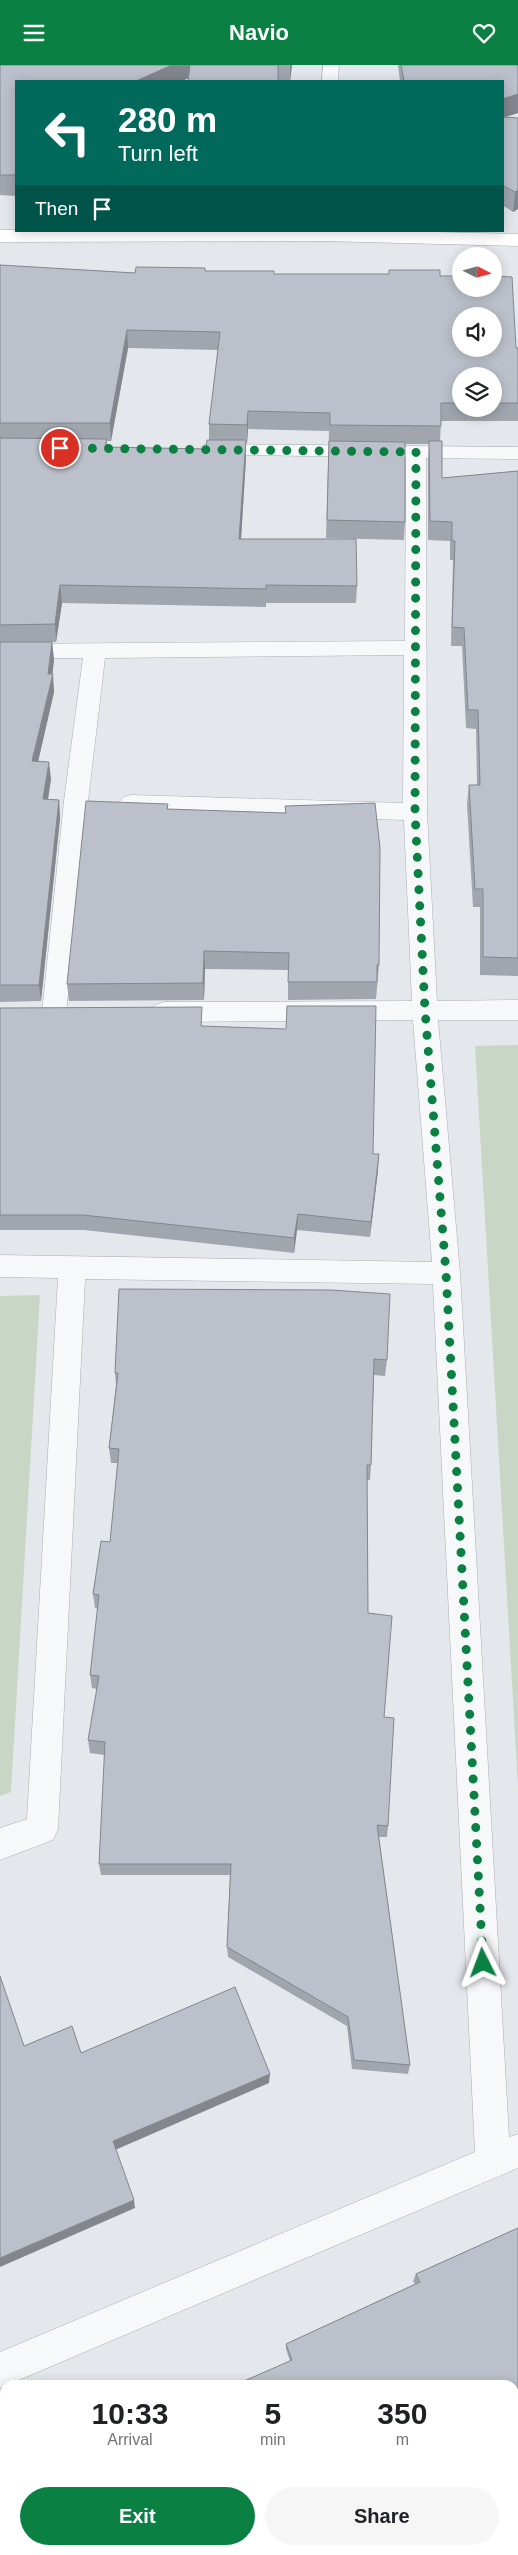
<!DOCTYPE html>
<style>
:root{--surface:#fff;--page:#f6f6f6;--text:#202124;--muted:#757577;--accent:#0b8043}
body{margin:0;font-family:Helvetica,sans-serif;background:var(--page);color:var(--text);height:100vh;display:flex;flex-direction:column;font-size:19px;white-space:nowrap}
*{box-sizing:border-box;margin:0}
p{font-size:16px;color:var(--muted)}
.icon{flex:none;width:28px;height:28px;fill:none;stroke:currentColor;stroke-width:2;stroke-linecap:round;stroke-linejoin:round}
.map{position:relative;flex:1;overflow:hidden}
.side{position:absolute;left:0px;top:2315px;width:519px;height:175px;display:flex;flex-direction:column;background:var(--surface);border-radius:15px 15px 0 0;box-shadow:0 2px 12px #0003}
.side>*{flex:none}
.banner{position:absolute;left:15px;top:15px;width:489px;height:152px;border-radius:0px;box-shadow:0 2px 12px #0003;background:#00695c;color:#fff;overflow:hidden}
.needle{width:32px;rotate:96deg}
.buttons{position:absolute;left:452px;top:182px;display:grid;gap:10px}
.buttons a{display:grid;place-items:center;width:50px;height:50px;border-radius:50%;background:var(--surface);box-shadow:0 2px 12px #0003;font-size:25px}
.pin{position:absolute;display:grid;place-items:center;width:42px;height:42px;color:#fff;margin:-21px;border:2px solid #fff;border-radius:50%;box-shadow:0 1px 5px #0007}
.me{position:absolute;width:55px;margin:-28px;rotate:357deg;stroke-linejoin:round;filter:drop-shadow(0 0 4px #0008)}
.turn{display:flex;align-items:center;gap:18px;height:105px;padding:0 20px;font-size:22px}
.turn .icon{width:65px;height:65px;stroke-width:2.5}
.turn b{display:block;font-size:35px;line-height:42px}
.then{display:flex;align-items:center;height:48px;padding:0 20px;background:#0003;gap:10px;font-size:19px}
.eta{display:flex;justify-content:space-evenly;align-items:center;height:85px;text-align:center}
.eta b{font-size:30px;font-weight:700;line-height:35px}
.primary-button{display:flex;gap:10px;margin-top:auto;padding:10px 20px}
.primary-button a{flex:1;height:58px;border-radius:30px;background:var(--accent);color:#fff;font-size:20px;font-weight:700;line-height:58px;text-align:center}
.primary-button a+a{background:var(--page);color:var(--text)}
header{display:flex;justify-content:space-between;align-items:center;height:65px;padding:0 20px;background:var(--accent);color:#fff;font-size:22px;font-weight:700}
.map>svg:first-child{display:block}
.green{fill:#c9d6c5}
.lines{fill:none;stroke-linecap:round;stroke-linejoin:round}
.street-casing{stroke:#a9aeb7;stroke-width:1}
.secondary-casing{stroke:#a9aeb7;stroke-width:1}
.street{fill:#f7f8fa;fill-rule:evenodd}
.secondary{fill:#fff;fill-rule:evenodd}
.wall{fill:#a1a5ae;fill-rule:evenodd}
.shaded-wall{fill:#83868d}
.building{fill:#bbc0ca;stroke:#83868d;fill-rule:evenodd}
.route{stroke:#0b8043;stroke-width:9;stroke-dasharray:0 16.2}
</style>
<header><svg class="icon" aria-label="menu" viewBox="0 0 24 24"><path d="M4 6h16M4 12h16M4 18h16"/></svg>Navio<svg class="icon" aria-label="heart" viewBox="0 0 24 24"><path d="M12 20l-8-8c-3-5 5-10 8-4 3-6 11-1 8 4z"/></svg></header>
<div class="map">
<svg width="518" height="2490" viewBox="0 0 518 2490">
<rect width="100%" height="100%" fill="#e4e7ec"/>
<path class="green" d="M 518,980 L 518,1721 L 475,981 Z
M 40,1230 L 11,1727 L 0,1731 L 0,1231 Z"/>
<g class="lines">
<g class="street-casing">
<path id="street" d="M 323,0 L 339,0 L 338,16 L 322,16 Z
M 209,379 L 518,382 L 518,394 L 426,393 L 427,747 L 437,936 L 518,935 L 518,955 L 438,955 L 460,1208 L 509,2072 L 518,2069 L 518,2103 L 0,2323 L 0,2287 L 475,2087 L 433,1219 L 85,1214 L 58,1764 L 53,1775 L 0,1795 L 0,1763 L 27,1754 L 58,1213 L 0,1212 L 0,1190 L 432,1197 L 413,955 L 164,957 L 155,954 L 152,947 L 155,940 L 164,937 L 412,936 L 404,755 L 131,746 L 123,744 L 119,738 L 123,732 L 131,730 L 403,738 L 404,590 L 105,593 L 88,736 L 66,948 L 63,955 L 54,958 L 45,955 L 42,948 L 64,736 L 83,593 L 0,593 L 0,579 L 405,576 L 406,393 L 202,389 L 199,385 L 202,381 Z"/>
</g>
<g class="secondary-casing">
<path id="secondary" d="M 0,165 L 393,166 L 518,169 L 518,181 L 323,176 L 0,177 Z"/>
</g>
<use href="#street" class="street"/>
<use href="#secondary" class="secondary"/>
</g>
<path class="wall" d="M 0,0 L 292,0 L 290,16 L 188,16 L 188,13 L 16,16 L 16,131 L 0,130 Z
M 398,0 L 518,0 L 518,48 L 505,52 L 518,53 L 518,144 L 513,147 L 502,140 L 502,16 L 400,16 Z
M 0,200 L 135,208 L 205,206 L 274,209 L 440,211 L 516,283 L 518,283 L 518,356 L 441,356 L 440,376 L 442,413 L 518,406 L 518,911 L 480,910 L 480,842 L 473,842 L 467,739 L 469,720 L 477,720 L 476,664 L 466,663 L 462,581 L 451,581 L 453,495 L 450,495 L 450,476 L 428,475 L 428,395 L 429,379 L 405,379 L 405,457 L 404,475 L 326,473 L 329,366 L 248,364 L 247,378 L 246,378 L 246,393 L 241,474 L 357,521 L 356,538 L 266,538 L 266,542 L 62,538 L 56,577 L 26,577 L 52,577 L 54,595 L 52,609 L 54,627 L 38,697 L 51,714 L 48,735 L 59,735 L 60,753 L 41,936 L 0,937 ZM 128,283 L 218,285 L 209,359 L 209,375 L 206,384 L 107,382 L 107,376 L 111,376 ZM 461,311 L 494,311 L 494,344 L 461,344 Z
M 168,739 L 168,744 L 285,748 L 285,741 L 379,900 L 376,934 L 288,935 L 288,905 L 205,904 L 204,935 L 69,936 L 67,919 Z
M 0,943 L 202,961 L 373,1089 L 378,1105 L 370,1172 L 297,1165 L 294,1188 L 84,1165 L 0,1165 Z
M 119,1224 L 387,1295 L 385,1311 L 374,1310 L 371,1400 L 370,1415 L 367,1415 L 368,1548 L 384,1652 L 388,1761 L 387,1772 L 379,1772 L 410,2000 L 408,2009 L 352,2004 L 347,1961 L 228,1892 L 227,1882 L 230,1810 L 101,1810 L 99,1799 L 105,1690 L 90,1688 L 88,1675 L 97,1624 L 92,1623 L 90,1610 L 98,1544 L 95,1543 L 93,1529 L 110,1477 L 118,1398 L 111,1398 L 109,1383 L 116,1321 L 115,1308 Z
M 518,2163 L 518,2436 L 514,2438 L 514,2320 L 290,2296 L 286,2284 L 286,2279 L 415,2219 L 413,2216 L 416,2209 Z"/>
<path class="shaded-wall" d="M 172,0 L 191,0 L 191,12 L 182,16 L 136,16 Z
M 290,0 L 292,0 L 290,16 Z
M 518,29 L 518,48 L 502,53 L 502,34 Z
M 518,125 L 518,144 L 513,147 L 515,127 Z
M 127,265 L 128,283 L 111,376 L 110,358 Z
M 248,346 L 248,364 L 247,378 L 247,360 Z
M 246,375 L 246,393 L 240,491 L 239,474 Z
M 60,520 L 62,538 L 56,577 L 55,559 Z
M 52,577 L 54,595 L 52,613 L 53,609 L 54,627 L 34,714 L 32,696 L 48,609 Z
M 49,697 L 51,714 L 45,752 L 43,734 Z
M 59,735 L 60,753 L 41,936 L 39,920 Z
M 204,886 L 205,904 L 204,935 L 203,918 Z
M 379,1089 L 378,1105 L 370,1172 L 371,1157 Z
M 298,1149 L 297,1165 L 294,1188 L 294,1173 Z
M 270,2009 L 269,2018 L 115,2085 L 113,2076 Z
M 134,2135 L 135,2143 L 0,2202 L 0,2193 Z
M 361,2485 L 364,2485 L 354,2490 L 350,2490 Z"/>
<path class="building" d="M 0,0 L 172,0 L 136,16 L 16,16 L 16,106 L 15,110 L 0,110 Z
M 190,0 L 278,0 L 278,16 L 188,16 Z
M 401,0 L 518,0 L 518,29 L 502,34 L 502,16 L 404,16 Z
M 502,52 L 518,53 L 518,125 L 515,127 L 502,120 Z
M 0,200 L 135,208 L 136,202 L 205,203 L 205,206 L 274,206 L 274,209 L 389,209 L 389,205 L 440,205 L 440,211 L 461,211 L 461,224 L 494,224 L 494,211 L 512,212 L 516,283 L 518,283 L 518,338 L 494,338 L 494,311 L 461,311 L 461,338 L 441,338 L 441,361 L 330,360 L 330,348 L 248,346 L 247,360 L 209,359 L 220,267 L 127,265 L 110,358 L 0,358 ZM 461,251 L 494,251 L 494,284 L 461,284 Z
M 0,373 L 107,374 L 105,382 L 206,384 L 207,375 L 246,375 L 239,474 L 356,474 L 357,521 L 266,520 L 266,524 L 60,520 L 55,559 L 0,560 Z
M 329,376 L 405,377 L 405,457 L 327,455 Z
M 429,376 L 442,376 L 442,413 L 518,406 L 518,893 L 483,892 L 483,824 L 475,824 L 469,720 L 480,720 L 478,645 L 468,645 L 464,563 L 452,562 L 455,476 L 452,476 L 452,457 L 430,456 Z
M 0,577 L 52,577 L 48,609 L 53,609 L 32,696 L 49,697 L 43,734 L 59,735 L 39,920 L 0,920 Z
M 86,736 L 168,739 L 167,744 L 286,748 L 285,741 L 375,738 L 380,783 L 379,900 L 377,900 L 377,917 L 288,917 L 289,888 L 204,886 L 203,918 L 67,919 Z
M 287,941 L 376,941 L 373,1089 L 379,1089 L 371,1157 L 298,1149 L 294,1173 L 83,1150 L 0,1150 L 0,943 L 202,942 L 201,961 L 286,964 Z
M 119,1224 L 331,1225 L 390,1229 L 387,1295 L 374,1294 L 371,1400 L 367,1400 L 368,1548 L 392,1551 L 384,1652 L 394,1653 L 388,1761 L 377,1760 L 410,2000 L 354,1995 L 348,1952 L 227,1882 L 231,1799 L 99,1799 L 105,1677 L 88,1675 L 99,1611 L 90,1610 L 99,1530 L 93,1529 L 101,1476 L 110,1477 L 119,1384 L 109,1383 L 118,1308 L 115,1308 Z
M 0,1911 L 24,1981 L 72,1961 L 81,1988 L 235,1922 L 270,2009 L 113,2076 L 134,2135 L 0,2193 Z
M 518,2163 L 518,2435 L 514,2437 L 514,2320 L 235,2320 L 292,2295 L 286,2279 L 420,2217 L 416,2209 Z
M 5,2396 L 5,2485 L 361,2485 L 350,2490 L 0,2490 L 0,2398 Z"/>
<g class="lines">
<path class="route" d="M 60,383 L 416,387 L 415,747 L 425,945 L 446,1208 L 483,1898"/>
</g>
</svg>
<div class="buttons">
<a><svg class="needle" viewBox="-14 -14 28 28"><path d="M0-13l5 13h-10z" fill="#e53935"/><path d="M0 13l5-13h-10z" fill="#757577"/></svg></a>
<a><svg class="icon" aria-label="sound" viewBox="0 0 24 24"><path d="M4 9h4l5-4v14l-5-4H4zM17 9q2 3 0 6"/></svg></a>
<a><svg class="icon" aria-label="layers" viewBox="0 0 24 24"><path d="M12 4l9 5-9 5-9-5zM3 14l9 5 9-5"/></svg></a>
</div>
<div class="pin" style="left:60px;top:383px;background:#d93025"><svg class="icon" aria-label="arrive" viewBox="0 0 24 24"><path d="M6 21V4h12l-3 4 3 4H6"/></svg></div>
<svg class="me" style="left:483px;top:1898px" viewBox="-20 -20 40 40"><path d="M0-17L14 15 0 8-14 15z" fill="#0b8043" stroke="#fff" stroke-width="4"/></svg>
<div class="banner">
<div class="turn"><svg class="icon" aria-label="left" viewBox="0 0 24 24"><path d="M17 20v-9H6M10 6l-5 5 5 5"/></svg><div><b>280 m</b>Turn left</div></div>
<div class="then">Then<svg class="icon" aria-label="arrive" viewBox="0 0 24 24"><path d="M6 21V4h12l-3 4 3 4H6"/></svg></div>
</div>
<section class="side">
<div class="eta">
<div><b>10:33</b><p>Arrival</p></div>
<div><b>5</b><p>min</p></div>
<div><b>350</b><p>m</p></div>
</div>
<div class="primary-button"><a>Exit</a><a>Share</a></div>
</section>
</div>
